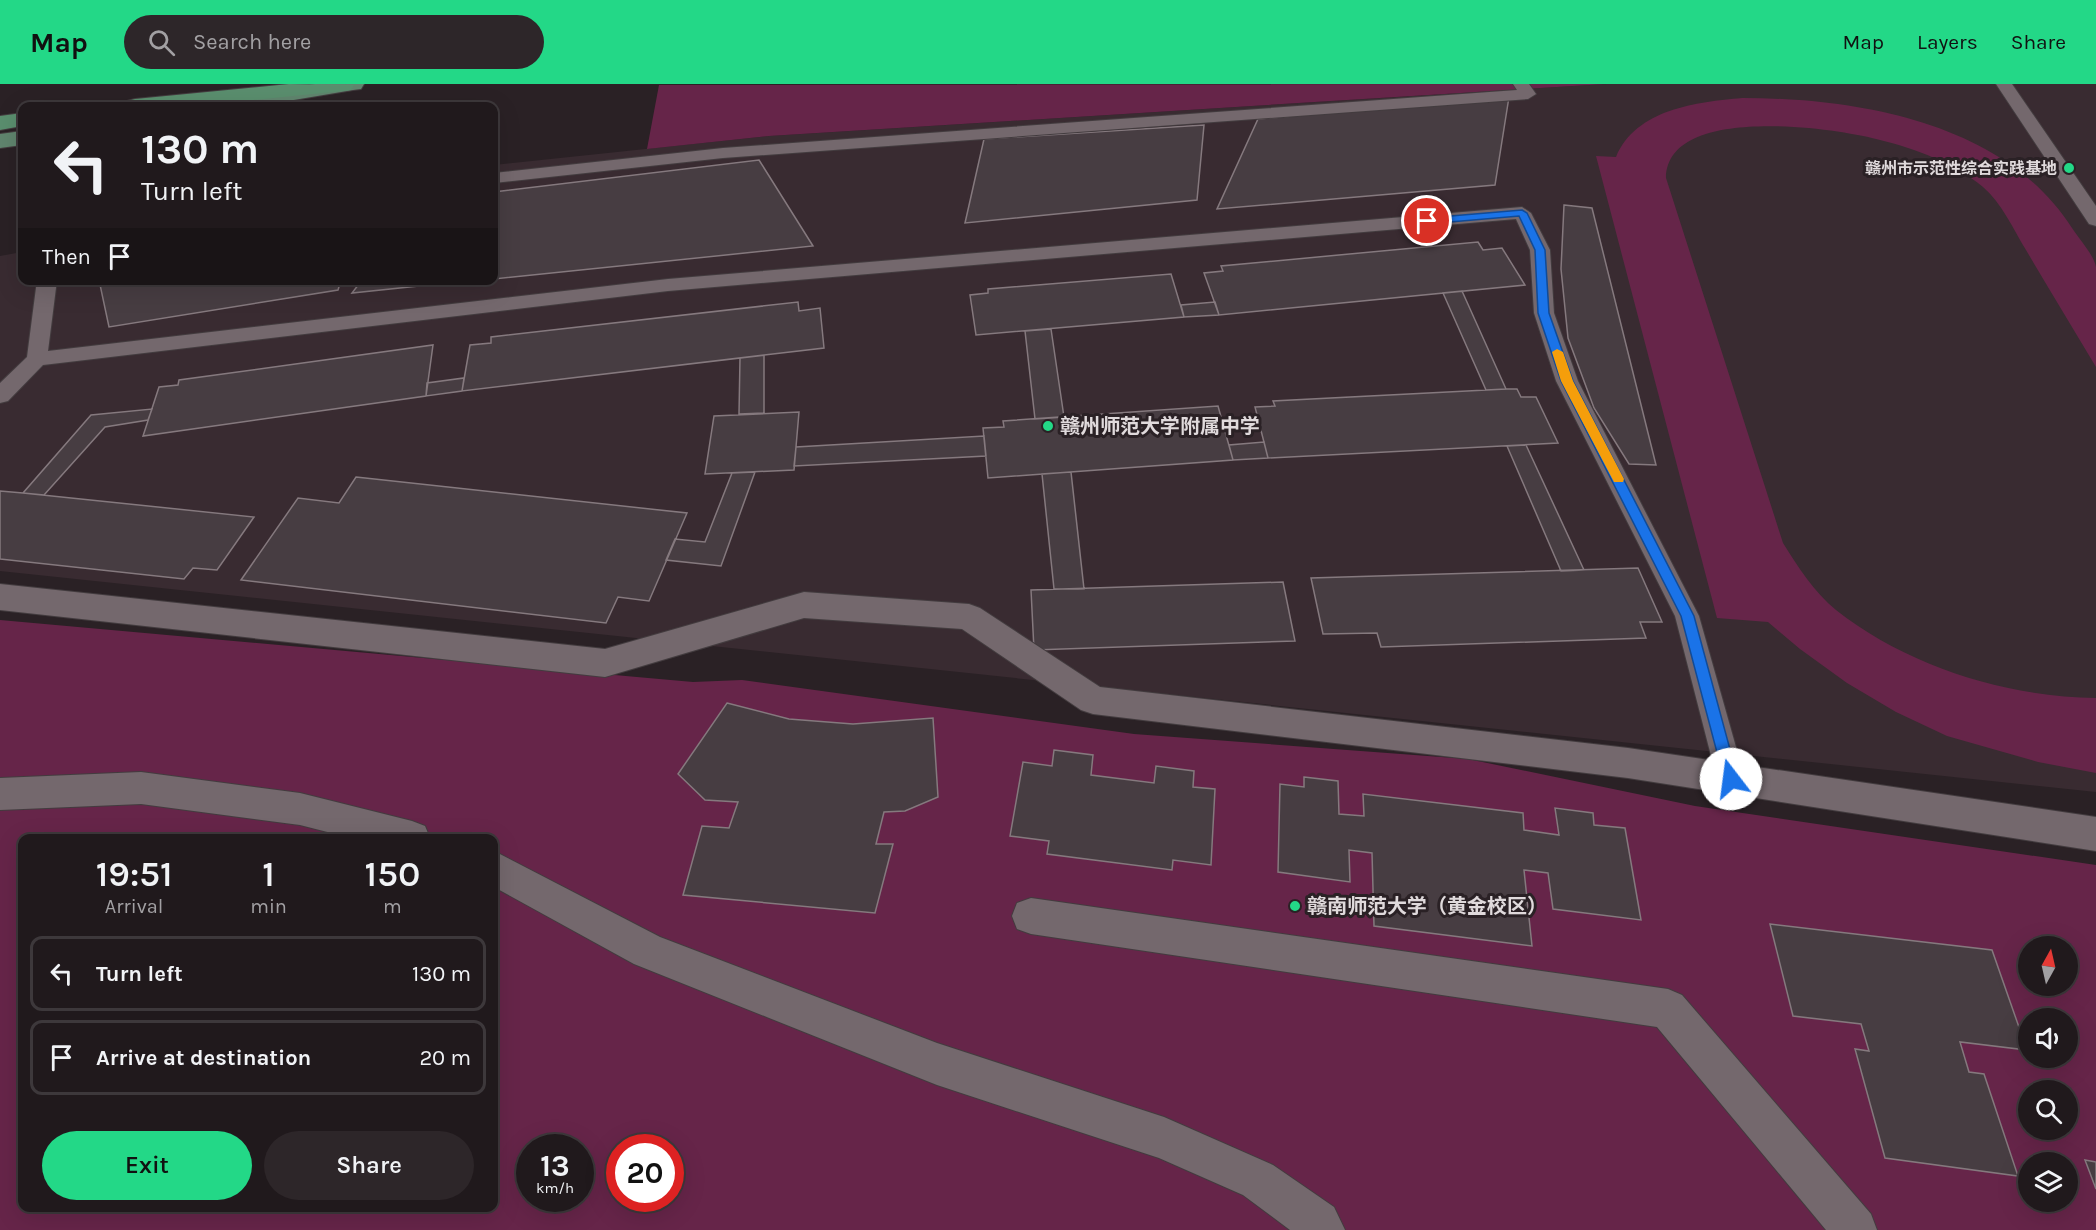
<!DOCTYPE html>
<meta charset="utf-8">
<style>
:root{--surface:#20191c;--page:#2d2629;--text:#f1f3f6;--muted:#a2a0a3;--line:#3d383b;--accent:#23d887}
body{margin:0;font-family:Karla,"Noto Sans SC",sans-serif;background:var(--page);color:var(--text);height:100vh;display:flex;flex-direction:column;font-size:22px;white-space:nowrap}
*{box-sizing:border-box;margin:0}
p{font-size:20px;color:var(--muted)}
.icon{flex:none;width:33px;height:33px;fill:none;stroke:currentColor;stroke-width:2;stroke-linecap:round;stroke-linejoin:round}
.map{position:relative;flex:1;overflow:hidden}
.panel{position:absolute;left:18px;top:750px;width:480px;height:378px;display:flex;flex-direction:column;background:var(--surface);border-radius:12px;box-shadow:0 6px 24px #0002,0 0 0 2px var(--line)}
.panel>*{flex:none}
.guide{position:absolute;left:18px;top:18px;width:480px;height:183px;border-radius:12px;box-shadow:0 6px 24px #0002,0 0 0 2px var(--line);background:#20191c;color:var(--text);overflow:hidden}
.needle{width:39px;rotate:8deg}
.fabs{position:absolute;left:2018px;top:852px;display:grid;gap:12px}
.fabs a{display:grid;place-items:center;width:60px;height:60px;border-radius:50%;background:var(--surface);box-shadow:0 6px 24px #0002,0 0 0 2px var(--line);font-size:30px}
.speed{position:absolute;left:516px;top:1050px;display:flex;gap:12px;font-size:30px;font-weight:700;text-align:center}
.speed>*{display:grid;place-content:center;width:78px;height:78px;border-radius:50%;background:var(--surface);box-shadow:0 6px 24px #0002,0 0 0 2px var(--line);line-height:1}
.speed small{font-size:15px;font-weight:400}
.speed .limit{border:9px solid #d22;background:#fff;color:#111}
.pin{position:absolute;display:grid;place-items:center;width:51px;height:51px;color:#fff;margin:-26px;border:3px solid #fff;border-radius:50%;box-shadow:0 2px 6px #0007}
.me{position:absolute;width:66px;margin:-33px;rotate:345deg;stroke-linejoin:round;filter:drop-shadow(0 0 4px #0008)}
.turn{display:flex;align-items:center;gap:21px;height:126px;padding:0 24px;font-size:27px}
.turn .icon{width:78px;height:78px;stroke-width:2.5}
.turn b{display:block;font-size:42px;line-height:51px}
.then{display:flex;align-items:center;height:57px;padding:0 24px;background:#0003;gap:12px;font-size:22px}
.eta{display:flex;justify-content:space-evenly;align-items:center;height:102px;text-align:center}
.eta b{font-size:36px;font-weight:600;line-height:42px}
.primary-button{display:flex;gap:12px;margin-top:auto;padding:12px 24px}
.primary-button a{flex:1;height:69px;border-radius:36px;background:var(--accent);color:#111;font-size:24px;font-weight:600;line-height:69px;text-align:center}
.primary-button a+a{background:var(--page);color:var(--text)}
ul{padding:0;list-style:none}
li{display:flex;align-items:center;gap:18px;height:75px;margin:0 12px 9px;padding:0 12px;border:3px solid var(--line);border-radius:12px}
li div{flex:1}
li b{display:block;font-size:22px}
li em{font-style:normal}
header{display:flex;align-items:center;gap:36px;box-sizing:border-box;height:84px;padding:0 30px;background:var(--accent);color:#111}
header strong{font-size:28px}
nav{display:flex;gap:33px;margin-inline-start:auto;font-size:21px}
.search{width:420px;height:54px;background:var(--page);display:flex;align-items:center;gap:15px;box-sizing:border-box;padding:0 21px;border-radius:33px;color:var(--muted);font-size:22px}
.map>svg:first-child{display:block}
.built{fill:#392b31}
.green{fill:#662549;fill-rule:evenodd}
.building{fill:#473d42;stroke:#85797e;stroke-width:1.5}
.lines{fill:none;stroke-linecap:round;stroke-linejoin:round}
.service-casing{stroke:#433c3f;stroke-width:2}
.minor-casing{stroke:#433c3f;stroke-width:2}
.primary-casing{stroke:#433c3f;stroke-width:2}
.trunk-casing{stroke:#433c3f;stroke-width:2}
.service{fill:#74686d;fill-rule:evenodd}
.minor{fill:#74686d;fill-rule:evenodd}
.primary{fill:#60856e;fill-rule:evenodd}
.trunk{fill:#5a8e6e;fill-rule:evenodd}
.route{fill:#1a73e8;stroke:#114b97;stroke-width:1.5}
.slow{fill:#f59e0b}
.poi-dot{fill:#23d887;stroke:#2a2125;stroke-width:2}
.labels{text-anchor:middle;stroke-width:6;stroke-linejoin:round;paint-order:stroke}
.far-poi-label{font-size:16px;font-weight:bold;fill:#e0dadc;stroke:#2a2125;text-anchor:end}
.poi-label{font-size:20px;font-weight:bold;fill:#e0dadc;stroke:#2a2125;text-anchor:start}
</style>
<header>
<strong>Map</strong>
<div class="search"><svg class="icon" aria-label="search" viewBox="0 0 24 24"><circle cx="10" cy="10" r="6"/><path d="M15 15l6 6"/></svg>Search here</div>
<nav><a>Map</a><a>Layers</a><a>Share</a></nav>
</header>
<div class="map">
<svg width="2096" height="1146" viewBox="0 0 2096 1146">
<rect width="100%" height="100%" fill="#2a2125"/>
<path class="built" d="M 1606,0 L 2096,0 L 2096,708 L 0,487 L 0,172 L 22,168 L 22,196 L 494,196 L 494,81 L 769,52 Z"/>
<path class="green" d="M 1606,0 L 769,52 L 647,65 L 659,1 Z
M 1742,14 C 1859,14 2005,39 2072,144 C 2079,155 2094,171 2096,183 C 2096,211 2096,254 2096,283 C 2073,244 2049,205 2026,166 C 2013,145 2002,119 1983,103 C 1954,79 1916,65 1880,56 C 1836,44 1667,19 1666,94 L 1783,459 C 1798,483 1814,508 1836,526 C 1907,582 2006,613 2096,614 L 2096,689 L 2038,678 L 1947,652 L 1896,628 L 1847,599 L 1800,565 L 1768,538 L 1717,534 L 1596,72 L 1616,73 C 1636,25 1697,18 1742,14 Z
M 0,536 L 693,598 L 742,596 L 1134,650 L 1468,675 L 1695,722 L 2096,781 L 2096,1078 L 2086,1077 L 2096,1105 L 2096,1146 L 0,1146 ZM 727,619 L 789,635 L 853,640 L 933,635 L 938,713 L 905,727 L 884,728 L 876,760 L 892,761 L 875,829 L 684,811 L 729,744 L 738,718 L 705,716 L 678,690 ZM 1054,666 L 1091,691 L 1154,699 L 1156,682 L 1194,687 L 1193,703 L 1215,706 L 1211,780 L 1173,776 L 1172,786 L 1047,770 L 1049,757 L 1010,752 L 1023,679 L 1052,682 ZM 1305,693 L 1338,697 L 1339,730 L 1364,732 L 1363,711 L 1522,729 L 1524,746 L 1559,751 L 1555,725 L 1592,729 L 1594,741 L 1625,744 L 1641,836 L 1548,789 L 1524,786 L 1532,862 L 1374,842 L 1372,769 L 1349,766 L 1349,798 L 1278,788 L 1280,700 L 1304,703 ZM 22,754 L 494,754 L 494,1124 L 22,1124 ZM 1770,840 L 1992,866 L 2027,965 L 1960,958 L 1969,988 L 1984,990 L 2018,1091 L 1885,1074 L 1855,965 L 1869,967 L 1861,940 L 1793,932 ZM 2028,862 L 2067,862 L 2067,902 L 2028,902 ZM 2028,934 L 2067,934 L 2067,974 L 2028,974 ZM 2028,1006 L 2067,1006 L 2067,1046 L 2028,1046 ZM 530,1064 L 580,1064 L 580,1114 L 530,1114 ZM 620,1064 L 670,1064 L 670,1114 L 620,1114 ZM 2028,1078 L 2067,1078 L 2067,1118 L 2028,1118 Z"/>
<path class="building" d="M 1509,13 L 1495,101 L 1217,125 L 1258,35 Z
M 1204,41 L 1197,116 L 965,139 L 984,55 Z
M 759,76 L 813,162 L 494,195 L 494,108 Z
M 1564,121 L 1592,124 L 1656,381 L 1629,380 L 1594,324 L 1568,254 L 1561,185 Z
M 1478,158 L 1483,166 L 1502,164 L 1525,201 L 1219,231 L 1204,189 L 1223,187 L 1221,182 Z
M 1171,190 L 1184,233 L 976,251 L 970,211 L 988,209 L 988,205 Z
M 99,196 L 341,196 L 338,206 L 109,243 Z
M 362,196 L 476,196 L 352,209 Z
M 1462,207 L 1506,305 L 1486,306 L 1443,209 Z
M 798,218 L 799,227 L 820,224 L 824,264 L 462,307 L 470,261 L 491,259 L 491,253 Z
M 1215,218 L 1219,231 L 1184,233 L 1181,221 Z
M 1051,245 L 1064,333 L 1035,335 L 1025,247 Z
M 433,261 L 426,312 L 143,352 L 159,303 L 178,301 L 179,296 Z
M 764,271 L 764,329 L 739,330 L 740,274 Z
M 464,294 L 462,307 L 426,312 L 427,299 Z
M 1506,305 L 1517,305 L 1521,313 L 1536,313 L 1558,359 L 1268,374 L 1255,323 L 1275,322 L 1273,317 Z
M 1218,322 L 1233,376 L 988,394 L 983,344 L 1004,343 L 1003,337 Z
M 152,325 L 148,336 L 105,343 L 44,411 L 23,409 L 91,331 Z
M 799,328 L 794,386 L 705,390 L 714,332 Z
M 984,352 L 986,372 L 794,382 L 796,363 Z
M 1264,358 L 1268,374 L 1233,376 L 1229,361 Z
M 1526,361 L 1584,486 L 1561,487 L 1507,362 Z
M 755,388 L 721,482 L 666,476 L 675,455 L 705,458 L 732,389 Z
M 1071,388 L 1084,505 L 1054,505 L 1042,390 Z
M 356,393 L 687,429 L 649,517 L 618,513 L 606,539 L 241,496 L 298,414 L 339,419 Z
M 0,407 L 23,409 L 254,433 L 217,486 L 193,484 L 184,495 L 0,475 Z
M 1638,484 L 1662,538 L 1640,538 L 1646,554 L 1381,563 L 1377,549 L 1323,550 L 1311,494 Z
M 1283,498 L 1295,557 L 1034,566 L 1031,506 Z
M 727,619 L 789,635 L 853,640 L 933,634 L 938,713 L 905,727 L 884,728 L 876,760 L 893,760 L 875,829 L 683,811 L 702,742 L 729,744 L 738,718 L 705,716 L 678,690 Z
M 1054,666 L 1093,671 L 1091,691 L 1154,699 L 1156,682 L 1194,687 L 1193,703 L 1215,705 L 1211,781 L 1173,776 L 1172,786 L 1047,770 L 1049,757 L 1010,752 L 1023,678 L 1052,682 Z
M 1304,693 L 1338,697 L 1339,730 L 1364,732 L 1363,710 L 1523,729 L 1524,746 L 1559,751 L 1555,724 L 1593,729 L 1594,741 L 1625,744 L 1641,836 L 1553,825 L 1548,789 L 1524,786 L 1532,862 L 1374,842 L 1372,769 L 1349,766 L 1350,798 L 1278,788 L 1280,700 L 1304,703 Z
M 1770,840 L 1992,866 L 2027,966 L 1960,958 L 1969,988 L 1984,990 L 2018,1092 L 1885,1074 L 1855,965 L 1869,967 L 1861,940 L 1793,932 Z
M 2085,1076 L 2096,1078 L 2096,1105 Z"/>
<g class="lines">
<g class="service-casing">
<path id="service" d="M 1513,0 L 1529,0 L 1536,10 L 1528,15 L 723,74 L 494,99 L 494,89 L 723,64 L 1517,6 Z
M 1996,0 L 2012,0 L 2096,122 L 2096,142 L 2089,140 Z
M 1522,123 L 1531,129 L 1550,166 L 1554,229 L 1578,297 L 1699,532 L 1745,695 L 1741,704 L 1731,707 L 1721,704 L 1717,695 L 1675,532 L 1556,297 L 1534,229 L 1530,166 L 1516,135 L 668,207 L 43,281 L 8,317 L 0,319 L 0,299 L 27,273 L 37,196 L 57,196 L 48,267 L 668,195 Z"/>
</g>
<g class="minor-casing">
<path id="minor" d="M 0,500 L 605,565 L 804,508 L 969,520 L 980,524 L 1100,603 L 1628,664 L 2096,733 L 2096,767 L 1628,694 L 1093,630 L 1081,626 L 962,545 L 804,534 L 605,593 L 0,526 Z
M 141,688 L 300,709 L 412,737 L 425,742 L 430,754 L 351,754 L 300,741 L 141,720 L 0,726 L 0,694 Z
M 494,767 L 660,853 L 937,959 L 1164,1033 L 1273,1081 L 1334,1123 L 1345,1146 L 1290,1146 L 1243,1111 L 1159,1074 L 937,1001 L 634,880 L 494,803 Z
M 1031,814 L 1668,905 L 1682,911 L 1871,1130 L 1877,1146 L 1826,1146 L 1657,943 L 1031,850 L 1017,845 L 1012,832 L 1017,819 Z"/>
</g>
<g class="primary-casing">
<path id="primary" d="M 315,0 L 364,0 L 361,5 L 353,6 L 258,22 L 212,22 L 215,17 L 223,15 Z
M 22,47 L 22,61 L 0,64 L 0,50 Z"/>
</g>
<g class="trunk-casing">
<path id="trunk" d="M 289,0 L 354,1 L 351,6 L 343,7 L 194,22 L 124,22 L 127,17 L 135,15 Z
M 22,29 L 22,42 L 0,46 L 0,32 Z"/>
</g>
<use href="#service" class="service"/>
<use href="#minor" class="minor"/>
<use href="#primary" class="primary"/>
<use href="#trunk" class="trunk"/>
</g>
<path class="route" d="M 1522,126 L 1527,129 L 1545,166 L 1549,229 L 1573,297 L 1694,532 L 1738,695 L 1736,699 L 1731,701 L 1724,695 L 1681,532 L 1561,297 L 1538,229 L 1535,166 L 1519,132 L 1427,140 L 1422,137 L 1427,134 Z"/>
<path class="slow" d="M 1557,265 L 1563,268 L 1573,297 L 1624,395 L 1623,398 L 1614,398 L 1561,297 L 1552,268 Z"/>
<g class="poi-dot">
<circle cx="2069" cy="84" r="6"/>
<circle cx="1048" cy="342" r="6"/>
<circle cx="1295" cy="822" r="6"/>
</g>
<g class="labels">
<g class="far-poi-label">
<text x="2057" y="90">赣州市示范性综合实践基地</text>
</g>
<g class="poi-label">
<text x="1060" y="349">赣州师范大学附属中学</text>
<text x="1307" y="829">赣南师范大学（黄金校区）</text>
</g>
</g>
</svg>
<div class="fabs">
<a><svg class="needle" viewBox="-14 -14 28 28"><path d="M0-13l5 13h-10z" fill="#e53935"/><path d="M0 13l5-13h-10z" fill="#a2a0a3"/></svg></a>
<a><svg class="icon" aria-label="sound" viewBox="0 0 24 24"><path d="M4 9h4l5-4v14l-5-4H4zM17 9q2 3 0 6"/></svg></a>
<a><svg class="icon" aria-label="search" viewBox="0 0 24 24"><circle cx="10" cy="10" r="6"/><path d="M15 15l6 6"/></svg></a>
<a><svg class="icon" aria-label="layers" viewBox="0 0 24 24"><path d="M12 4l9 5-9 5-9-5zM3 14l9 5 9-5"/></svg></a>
</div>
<div class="speed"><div>13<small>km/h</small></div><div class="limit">20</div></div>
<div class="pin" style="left:1427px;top:137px;background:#d93025"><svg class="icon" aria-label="arrive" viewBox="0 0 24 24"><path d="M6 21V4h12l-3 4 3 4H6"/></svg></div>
<svg class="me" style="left:1731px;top:695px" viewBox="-20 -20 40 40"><circle r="19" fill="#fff"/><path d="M0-13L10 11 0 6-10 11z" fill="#1a73e8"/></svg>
<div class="guide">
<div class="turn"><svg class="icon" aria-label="left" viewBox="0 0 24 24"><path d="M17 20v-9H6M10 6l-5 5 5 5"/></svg><div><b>130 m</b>Turn left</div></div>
<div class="then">Then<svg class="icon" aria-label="arrive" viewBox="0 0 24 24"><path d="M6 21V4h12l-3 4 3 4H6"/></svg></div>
</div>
<section class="panel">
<div class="eta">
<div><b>19:51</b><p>Arrival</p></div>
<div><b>1</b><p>min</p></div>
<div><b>150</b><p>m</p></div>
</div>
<ul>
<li><svg class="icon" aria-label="left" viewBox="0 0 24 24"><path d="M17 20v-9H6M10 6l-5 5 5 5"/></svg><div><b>Turn left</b></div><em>130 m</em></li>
<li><svg class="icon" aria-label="arrive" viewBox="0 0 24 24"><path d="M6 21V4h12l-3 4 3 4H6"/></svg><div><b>Arrive at destination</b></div><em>20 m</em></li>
</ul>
<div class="primary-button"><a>Exit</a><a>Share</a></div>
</section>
</div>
